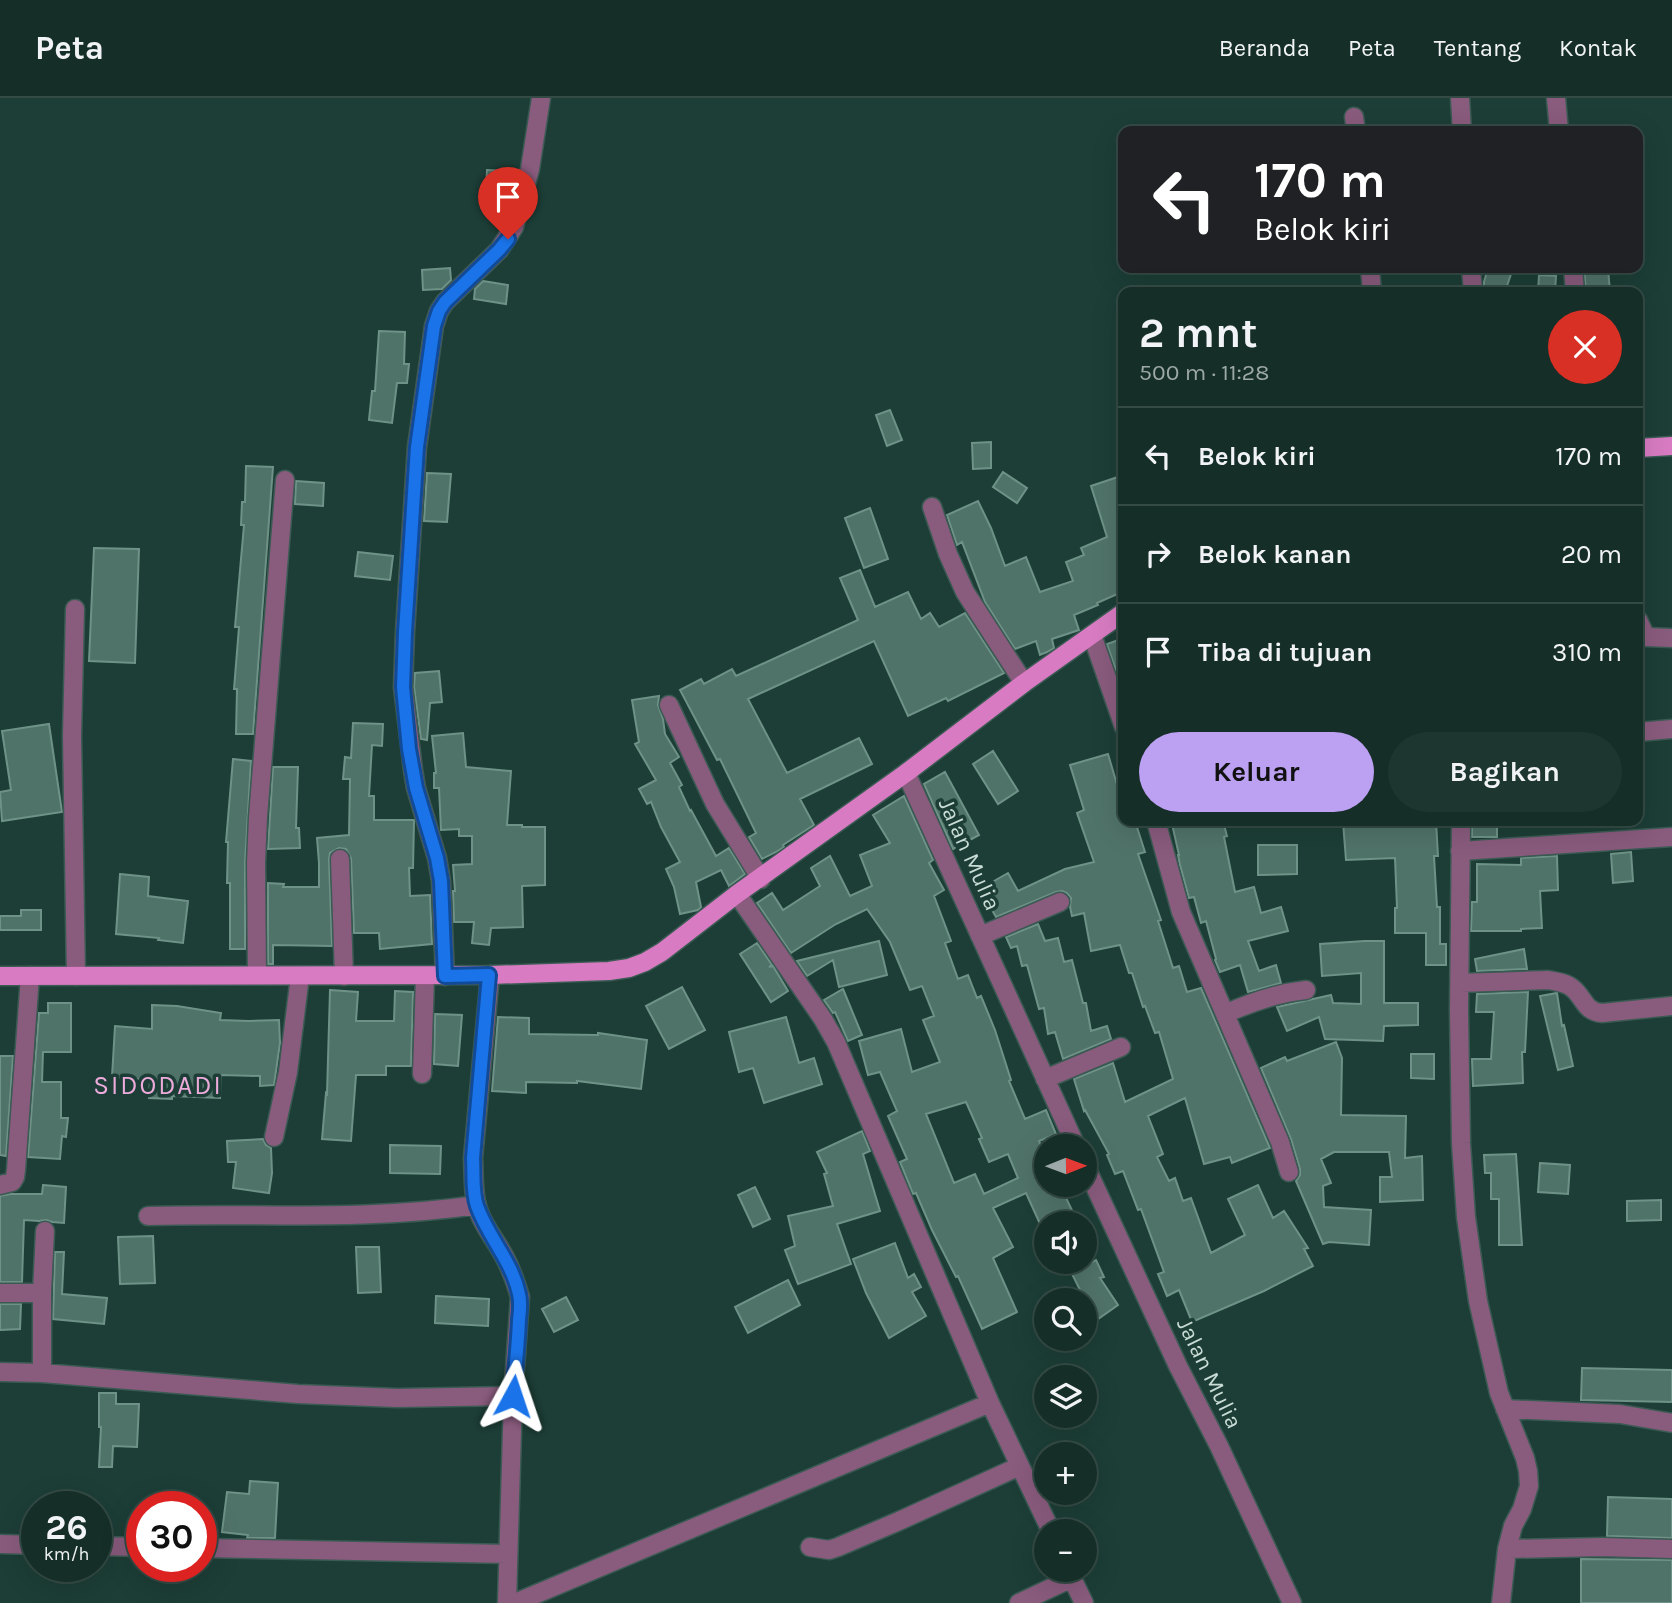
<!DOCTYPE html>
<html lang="id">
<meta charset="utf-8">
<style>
:root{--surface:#152e28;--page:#1e3630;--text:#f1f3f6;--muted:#9da8a8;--line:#344a45;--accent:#bca0f2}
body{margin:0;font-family:Karla,sans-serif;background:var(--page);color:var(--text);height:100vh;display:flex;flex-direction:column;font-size:26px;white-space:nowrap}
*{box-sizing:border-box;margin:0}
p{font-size:23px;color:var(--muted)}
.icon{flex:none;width:38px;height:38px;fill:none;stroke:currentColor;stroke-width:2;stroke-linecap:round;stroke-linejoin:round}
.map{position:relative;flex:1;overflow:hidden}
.panel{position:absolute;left:1118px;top:189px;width:525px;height:539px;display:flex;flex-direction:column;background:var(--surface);border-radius:14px;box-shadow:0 7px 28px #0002,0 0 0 2px var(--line)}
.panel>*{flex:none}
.banner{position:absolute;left:1118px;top:28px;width:525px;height:147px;border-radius:14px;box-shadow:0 7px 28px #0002,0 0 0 2px var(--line);background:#202124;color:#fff;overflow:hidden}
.needle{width:46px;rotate:89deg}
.controls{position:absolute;left:1034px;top:1036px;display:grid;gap:14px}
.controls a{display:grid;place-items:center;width:63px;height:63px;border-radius:50%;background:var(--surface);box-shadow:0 7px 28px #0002,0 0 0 2px var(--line);font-size:35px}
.speed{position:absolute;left:21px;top:1393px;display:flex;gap:14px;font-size:35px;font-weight:700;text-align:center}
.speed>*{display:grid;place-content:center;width:91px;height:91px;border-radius:50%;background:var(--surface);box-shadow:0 7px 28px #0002,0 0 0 2px var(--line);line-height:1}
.speed small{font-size:18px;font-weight:400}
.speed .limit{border:10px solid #d22;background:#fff;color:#111}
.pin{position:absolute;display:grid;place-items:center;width:60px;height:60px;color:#fff;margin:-72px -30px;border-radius:50% 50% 50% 0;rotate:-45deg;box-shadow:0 0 7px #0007}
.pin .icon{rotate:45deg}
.me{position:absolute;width:77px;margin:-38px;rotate:5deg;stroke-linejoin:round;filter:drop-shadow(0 0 5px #0008)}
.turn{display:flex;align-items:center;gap:24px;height:147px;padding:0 21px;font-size:32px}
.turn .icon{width:91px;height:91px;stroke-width:2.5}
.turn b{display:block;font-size:49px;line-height:60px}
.round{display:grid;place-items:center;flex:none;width:74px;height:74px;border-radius:37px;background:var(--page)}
.headline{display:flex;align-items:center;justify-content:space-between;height:119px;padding:0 21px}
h1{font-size:42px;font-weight:700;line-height:52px}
.action{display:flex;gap:14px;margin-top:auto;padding:14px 21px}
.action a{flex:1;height:80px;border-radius:42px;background:var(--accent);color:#111;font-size:28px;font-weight:700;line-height:80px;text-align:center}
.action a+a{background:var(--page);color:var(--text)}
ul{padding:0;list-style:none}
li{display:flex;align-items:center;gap:21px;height:98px;padding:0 21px;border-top:2px solid var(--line)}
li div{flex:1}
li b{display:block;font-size:26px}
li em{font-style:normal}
header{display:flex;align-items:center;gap:42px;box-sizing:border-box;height:98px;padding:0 35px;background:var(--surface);border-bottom:2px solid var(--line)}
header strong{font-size:33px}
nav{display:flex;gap:38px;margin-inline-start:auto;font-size:24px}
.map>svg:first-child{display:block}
.building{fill:#507369;stroke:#6e9287;stroke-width:2;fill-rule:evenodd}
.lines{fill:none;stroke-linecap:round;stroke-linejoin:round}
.minor-casing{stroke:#3b5a53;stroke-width:21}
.major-casing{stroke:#3b5a53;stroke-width:21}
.minor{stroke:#895b7d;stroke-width:18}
.major{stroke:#d87bc2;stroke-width:18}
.route-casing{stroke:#114b97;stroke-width:18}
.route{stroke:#1a73e8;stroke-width:12}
.labels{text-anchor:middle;stroke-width:7;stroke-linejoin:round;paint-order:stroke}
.street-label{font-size:23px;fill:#c9dcd6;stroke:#1c3e36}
.quarter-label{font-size:26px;letter-spacing:2px;fill:#edabdc;stroke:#1c3e36}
</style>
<header>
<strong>Peta</strong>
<nav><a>Beranda</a><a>Peta</a><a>Tentang</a><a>Kontak</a></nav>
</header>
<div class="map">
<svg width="1672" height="1505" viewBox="0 0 1672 1505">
<rect width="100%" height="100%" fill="#1c3e36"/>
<path class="building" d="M 487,72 L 507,73 L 506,92 L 486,91 Z
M 450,170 L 451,182 L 442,191 L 423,192 L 422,172 Z
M 1488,170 L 1513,170 L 1505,194 L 1493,194 L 1484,191 L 1484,184 Z
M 1584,170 L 1608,170 L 1610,194 L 1586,194 Z
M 1539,177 L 1556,178 L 1555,194 L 1538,194 Z
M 483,183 L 508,187 L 506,206 L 474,201 L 475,191 Z
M 379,233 L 405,234 L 404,266 L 409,266 L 407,285 L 397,285 L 392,325 L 369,322 L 372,293 L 375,293 Z
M 890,312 L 902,342 L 887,348 L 876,317 Z
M 991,344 L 991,370 L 973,371 L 972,345 Z
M 246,368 L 273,369 L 253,636 L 236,636 L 237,591 L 234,591 L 239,529 L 235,529 L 244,427 L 241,427 L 242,404 L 245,404 Z
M 1003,374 L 1027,390 L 1017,405 L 993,389 Z
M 427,375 L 451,376 L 447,424 L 424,423 Z
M 1124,377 L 1124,493 L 1097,505 L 1098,507 L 1074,517 L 1079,532 L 1052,541 L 1054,550 L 1047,554 L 1040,557 L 1036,543 L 1015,551 L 985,504 L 962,444 L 957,447 L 947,417 L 978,403 L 991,430 L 1005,468 L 1026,459 L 1040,494 L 1073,483 L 1066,464 L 1084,457 L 1081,450 L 1107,439 L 1091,388 Z
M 296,383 L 324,385 L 323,408 L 295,406 Z
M 870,410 L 888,461 L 864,470 L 845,420 Z
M 94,450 L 139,451 L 135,565 L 89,563 Z
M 358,454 L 393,458 L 390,482 L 355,478 Z
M 860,472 L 875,509 L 908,494 L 921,521 L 930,515 L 939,529 L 965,515 L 1004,575 L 948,603 L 946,600 L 908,618 L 874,543 L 748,601 L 787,675 L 859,640 L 872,666 L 800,701 L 814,727 L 783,747 L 784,749 L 776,754 L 762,761 L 749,739 L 756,735 L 720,661 L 717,662 L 680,592 L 701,581 L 704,586 L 732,571 L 736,578 L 858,522 L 840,480 Z
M 1124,540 L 1124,587 L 1121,587 L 1107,546 Z
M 439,573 L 442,604 L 430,605 L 427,642 L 421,641 L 414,589 L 415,575 Z
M 659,598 L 658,607 L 663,621 L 665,636 L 679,659 L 670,665 L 682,687 L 679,689 L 690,713 L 691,712 L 716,758 L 729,750 L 745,776 L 729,788 L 721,772 L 696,784 L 701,809 L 698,812 L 680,816 L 674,789 L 666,771 L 680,764 L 661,729 L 651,704 L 647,706 L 639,691 L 656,682 L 635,646 L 639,644 L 632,602 Z
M 353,625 L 383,626 L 382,648 L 372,647 L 369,698 L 374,698 L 374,722 L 414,722 L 413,770 L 409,770 L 410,798 L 430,797 L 432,846 L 380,851 L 379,835 L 354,835 L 351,760 L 346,751 L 339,750 L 330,755 L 329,761 L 332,848 L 273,847 L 273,866 L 268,866 L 268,785 L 284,786 L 283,789 L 319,789 L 319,765 L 317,740 L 349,737 L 350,681 L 343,681 L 345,659 L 351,660 Z
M 49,626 L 62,714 L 2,723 L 0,694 L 11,692 L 2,633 Z
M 463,635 L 466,669 L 511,673 L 507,727 L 522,727 L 522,729 L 545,729 L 545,787 L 522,788 L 523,829 L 491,830 L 489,847 L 472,845 L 474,824 L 454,824 L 453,793 L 455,793 L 453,767 L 472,766 L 472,738 L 459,738 L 459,731 L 441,732 L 439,690 L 434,690 L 434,675 L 436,675 L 432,638 Z
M 993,653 L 1018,693 L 998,706 L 973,666 Z
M 1108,656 L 1121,700 L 1124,699 L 1124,723 L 1135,723 L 1145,754 L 1138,756 L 1161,822 L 1158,823 L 1173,870 L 1179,868 L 1187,894 L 1201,890 L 1270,1050 L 1232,1065 L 1230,1059 L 1204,1066 L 1185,1000 L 1148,1018 L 1163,1056 L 1157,1059 L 1169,1083 L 1175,1080 L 1183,1103 L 1191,1100 L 1211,1155 L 1245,1137 L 1228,1101 L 1258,1087 L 1273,1120 L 1284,1113 L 1308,1150 L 1304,1151 L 1313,1168 L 1264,1193 L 1192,1224 L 1179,1192 L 1167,1198 L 1158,1176 L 1164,1174 L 1141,1111 L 1138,1112 L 1123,1073 L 1115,1076 L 1107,1057 L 1109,1056 L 1085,1012 L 1084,1013 L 1074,981 L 1113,965 L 1125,1004 L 1173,981 L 1159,934 L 1155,935 L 1145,908 L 1143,909 L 1132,875 L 1129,875 L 1120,847 L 1091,853 L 1084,815 L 1072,818 L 1070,809 L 1071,800 L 1067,795 L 1062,793 L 1056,794 L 996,819 L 980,791 L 1008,775 L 1018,793 L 1065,771 L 1094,764 L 1077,715 L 1084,712 L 1070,667 Z
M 233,661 L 251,663 L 245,765 L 245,851 L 230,851 L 230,785 L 227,785 L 228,744 L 226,744 Z
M 273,669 L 298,669 L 296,730 L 299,730 L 300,750 L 268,751 Z
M 945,674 L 979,737 L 953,751 L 924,686 Z
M 904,698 L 933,762 L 929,765 L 944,792 L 934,798 L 951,843 L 945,845 L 958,881 L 968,877 L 977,900 L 981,898 L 995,932 L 1011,982 L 1009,983 L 1025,1021 L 1046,1012 L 1056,1036 L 1039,1043 L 1046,1058 L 1046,1087 L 1060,1087 L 1078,1125 L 1048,1125 L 1046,1122 L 1046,1139 L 1026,1095 L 993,1110 L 1013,1149 L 993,1160 L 1017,1214 L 982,1231 L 958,1178 L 956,1179 L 932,1132 L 916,1095 L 913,1096 L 900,1064 L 907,1061 L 888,1018 L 897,1013 L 880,974 L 868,977 L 859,943 L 901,931 L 912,974 L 940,964 L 923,922 L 934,918 L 922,888 L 910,892 L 890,844 L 867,811 L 836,826 L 791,855 L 757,805 L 772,795 L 783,812 L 820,788 L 811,770 L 830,758 L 850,798 L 872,788 L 860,757 L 890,745 L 873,717 ZM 966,1004 L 982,1040 L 979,1041 L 989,1064 L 1008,1056 L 1018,1080 L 984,1096 L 975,1076 L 954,1085 L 926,1016 Z
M 1185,723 L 1223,723 L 1227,738 L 1224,739 L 1235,794 L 1254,789 L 1261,815 L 1281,809 L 1288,833 L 1248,843 L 1259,873 L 1276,867 L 1281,885 L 1248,894 L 1240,867 L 1220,874 L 1215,862 L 1216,861 L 1206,823 L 1201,825 L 1194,799 L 1189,800 L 1180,767 L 1178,757 L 1179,757 L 1172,726 Z
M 1359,723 L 1436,723 L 1438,758 L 1434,758 L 1437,809 L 1440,809 L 1440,846 L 1446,846 L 1446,867 L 1426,867 L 1426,835 L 1395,835 L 1395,810 L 1397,810 L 1395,760 L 1346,762 L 1343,724 Z
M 1472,723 L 1497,723 L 1497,739 L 1472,739 Z
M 1258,747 L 1297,747 L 1297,776 L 1258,777 Z
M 1631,754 L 1633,783 L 1613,785 L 1611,756 Z
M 1557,758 L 1558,792 L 1540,793 L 1542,830 L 1521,831 L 1521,833 L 1471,833 L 1472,804 L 1477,804 L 1477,766 L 1521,767 L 1521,760 Z
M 120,776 L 149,779 L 148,798 L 188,803 L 183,845 L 158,842 L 159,840 L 116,836 Z
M 21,812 L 41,812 L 41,832 L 0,832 L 0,818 L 21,818 Z
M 1038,826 L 1045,843 L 1058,840 L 1064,864 L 1072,862 L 1083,905 L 1086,905 L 1091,933 L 1107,928 L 1111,941 L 1063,961 L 1055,934 L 1048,936 L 1044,910 L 1039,911 L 1027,867 L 1022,868 L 1017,848 L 1011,850 L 1006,839 Z
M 879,843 L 887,877 L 839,889 L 833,862 L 807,878 L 797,863 Z
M 1365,843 L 1384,843 L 1384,905 L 1418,905 L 1418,927 L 1384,928 L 1383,943 L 1325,941 L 1319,919 L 1287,933 L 1277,909 L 1331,897 L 1333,905 L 1361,906 L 1361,875 L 1322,878 L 1320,846 Z
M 757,845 L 772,867 L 769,869 L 773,868 L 788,893 L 771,904 L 740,856 Z
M 1524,851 L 1527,871 L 1477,873 L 1475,861 Z
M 682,889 L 705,932 L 669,951 L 646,908 Z
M 843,891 L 862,937 L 848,943 L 835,914 L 833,915 L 824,902 Z
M 330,892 L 358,894 L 356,923 L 394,923 L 395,893 L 413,894 L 411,968 L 386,968 L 386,977 L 356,977 L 351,1043 L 322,1041 L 326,995 L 327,996 Z
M 1528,894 L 1525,954 L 1522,954 L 1523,985 L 1473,988 L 1472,961 L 1491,961 L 1494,914 L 1476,914 L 1477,896 Z
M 1557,895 L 1562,928 L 1564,927 L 1573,968 L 1558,972 L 1540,898 Z
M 48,905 L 71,905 L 71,954 L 43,954 L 42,984 L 61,984 L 61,1020 L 68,1020 L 66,1039 L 62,1038 L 60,1061 L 28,1059 L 39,915 L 48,915 Z
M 152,907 L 177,908 L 221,915 L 220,922 L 249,923 L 279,922 L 280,945 L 274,987 L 260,988 L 260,978 L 221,977 L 220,1000 L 172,998 L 172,1001 L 149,1000 L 150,982 L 112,979 L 115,928 L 152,931 Z
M 435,916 L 462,917 L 458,968 L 434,966 Z
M 498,919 L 529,920 L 529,936 L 598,937 L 598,935 L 647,942 L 641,991 L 577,983 L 577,985 L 526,984 L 526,995 L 492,993 Z
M 786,919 L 799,965 L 814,960 L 822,986 L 764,1005 L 753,970 L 739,974 L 729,934 Z
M 1336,944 L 1342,960 L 1341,1017 L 1406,1018 L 1405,1060 L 1422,1058 L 1423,1102 L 1380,1104 L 1380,1079 L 1392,1079 L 1389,1054 L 1334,1054 L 1321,1061 L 1331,1085 L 1323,1088 L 1324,1109 L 1371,1112 L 1369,1147 L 1329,1144 L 1323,1146 L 1296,1083 L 1300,1077 L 1300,1071 L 1291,1041 L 1261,970 L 1285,959 L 1287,963 Z
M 1411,956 L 1434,956 L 1434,981 L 1411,980 Z
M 0,958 L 13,958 L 6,1058 L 0,1057 Z
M 862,1033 L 870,1053 L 863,1056 L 880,1113 L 837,1126 L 851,1166 L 798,1186 L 785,1152 L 795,1148 L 788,1118 L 833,1108 L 824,1076 L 827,1075 L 817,1054 Z
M 263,1041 L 266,1047 L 271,1050 L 272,1075 L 269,1095 L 233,1090 L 236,1064 L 228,1064 L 227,1043 Z
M 390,1047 L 441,1048 L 440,1076 L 390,1075 Z
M 1516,1056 L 1522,1147 L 1499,1147 L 1499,1101 L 1491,1101 L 1491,1075 L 1485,1075 L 1484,1057 Z
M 1540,1065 L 1570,1067 L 1568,1096 L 1538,1094 Z
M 43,1087 L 66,1089 L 64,1125 L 52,1124 L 46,1122 L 39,1123 L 24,1122 L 22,1184 L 0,1184 L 0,1098 L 10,1096 L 42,1096 Z
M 755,1089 L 770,1121 L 753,1129 L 738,1097 Z
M 1661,1102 L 1661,1122 L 1627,1123 L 1627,1103 Z
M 153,1138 L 155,1185 L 120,1186 L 118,1139 Z
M 895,1145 L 908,1180 L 914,1176 L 921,1189 L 912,1194 L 926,1218 L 889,1240 L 866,1195 L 853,1161 Z
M 356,1149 L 379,1149 L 381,1194 L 358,1195 Z
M 55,1154 L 64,1154 L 62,1196 L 107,1200 L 104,1226 L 53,1221 Z
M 1096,1162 L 1104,1179 L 1100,1180 L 1118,1207 L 1091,1226 L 1085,1217 L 1085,1202 L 1071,1174 Z
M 788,1182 L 800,1207 L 748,1235 L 735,1209 Z
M 436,1198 L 489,1201 L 488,1228 L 435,1225 Z
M 566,1199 L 578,1222 L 554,1234 L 542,1211 Z
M 0,1206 L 21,1206 L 20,1231 L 0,1232 Z
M 1582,1270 L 1672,1272 L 1672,1304 L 1581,1302 Z
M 99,1295 L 116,1295 L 116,1306 L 139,1306 L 137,1349 L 113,1348 L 112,1369 L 99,1369 L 101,1329 L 99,1329 Z
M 250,1383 L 278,1385 L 275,1440 L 247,1440 L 248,1437 L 222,1434 L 227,1394 L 249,1396 Z
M 1608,1399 L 1672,1401 L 1672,1440 L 1607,1438 Z
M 1581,1461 L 1672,1462 L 1672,1505 L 1581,1505 Z"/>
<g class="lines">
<g class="minor-casing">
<path id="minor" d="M 1460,0 L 1462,33
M 1556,0 L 1559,33
M 1354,19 L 1356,33
M 1370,170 L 1372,194
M 1471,170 L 1473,194
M 1573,170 L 1575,194
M 932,409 L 948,456 L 965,494 L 1024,585
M 75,511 L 72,638 L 76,878
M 1638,522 L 1646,539 L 1672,540
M 1092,537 L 1124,629
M 669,607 L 715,706 L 761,781
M 1638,634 L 1672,631
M 906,675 L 1076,1048
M 1156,723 L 1181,814 L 1280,1044 L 1289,1074
M 1461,723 L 1459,912 L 1461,1045 L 1466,1119 L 1478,1203 L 1499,1295 L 1525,1360 L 1528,1373 L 1529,1388 L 1522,1411 L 1513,1428 L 1507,1451 L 1501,1505
M 1460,753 L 1672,739
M 340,761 L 344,878
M 737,796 L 823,921 L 836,944 L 990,1305 L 1051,1433
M 980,838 L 1060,804
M 257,877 L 256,765 L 258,719 L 285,382
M 490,877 L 473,1060 C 474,1075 473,1090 476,1104 C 480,1124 495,1141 504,1158 C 511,1171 516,1185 520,1199 L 513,1298 L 507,1505
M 445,878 L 441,783 L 437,760 L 416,690 L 413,672 L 403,589 L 405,534 L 417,349 L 434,228 L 439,213 L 445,204 L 499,152 L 514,129 L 530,71 L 541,0
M 1460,885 L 1548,882 C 1557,884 1564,884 1571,889 C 1584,898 1584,914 1602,915 L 1672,908
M 1225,916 C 1251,904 1278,895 1306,892
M 422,976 L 425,878
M 1045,981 L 1121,949
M 274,1039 L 288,974 L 300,878
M 1085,1067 L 1178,1268 L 1219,1348 L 1292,1505
M 0,1087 L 12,1084 L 15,1079 L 16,1072 L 30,878
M 148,1118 C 257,1115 368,1123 477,1107
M 0,1195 L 42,1195 L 42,1275
M 42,1195 L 45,1133
M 0,1274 L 42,1275 L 298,1296 L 397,1300 L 513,1298
M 1505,1311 L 1620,1316 L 1672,1325
M 0,1446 L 37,1447
M 96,1448 L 142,1449
M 810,1449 L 829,1452 L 838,1449 L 899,1423 L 1020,1368
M 201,1450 L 508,1456
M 1507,1451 L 1602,1449 L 1672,1451
M 1068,1472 L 1084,1505
M 515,1505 L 990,1305
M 1019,1505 L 1072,1480"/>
</g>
<g class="major-casing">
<path id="major" d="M 1638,350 L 1672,348
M 0,878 L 490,877 L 609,873 L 629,870 L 645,864 L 662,854 L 737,796 L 906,675 L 1024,585 L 1124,514"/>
</g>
<use href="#minor" class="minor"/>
<use href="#major" class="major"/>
</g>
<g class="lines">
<g class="route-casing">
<path id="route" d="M 508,141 L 499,152 L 445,204 L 439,213 L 434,228 L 417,349 L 405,534 L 403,589 L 409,651 L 416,690 L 437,760 L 441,783 L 445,878 L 489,877 L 473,1060 C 474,1076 472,1094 477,1108 C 488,1139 512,1163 519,1196 C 521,1204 520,1214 519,1222 C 518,1248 515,1273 513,1298"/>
</g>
<use href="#route" class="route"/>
</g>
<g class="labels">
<g class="street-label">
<text transform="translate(970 756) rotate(66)" y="8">Jalan Mulia</text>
<text transform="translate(1210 1275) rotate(64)" y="8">Jalan Mulia</text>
</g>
<g class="quarter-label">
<text x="158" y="996">SIDODADI</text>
</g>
</g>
</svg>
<div class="controls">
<a><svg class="needle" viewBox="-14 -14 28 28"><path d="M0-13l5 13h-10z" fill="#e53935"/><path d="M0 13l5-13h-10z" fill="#9da8a8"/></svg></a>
<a><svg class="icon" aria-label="sound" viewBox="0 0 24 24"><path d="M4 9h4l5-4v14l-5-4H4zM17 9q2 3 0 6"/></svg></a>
<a><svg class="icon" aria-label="search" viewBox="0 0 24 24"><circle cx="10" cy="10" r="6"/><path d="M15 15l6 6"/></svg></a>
<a><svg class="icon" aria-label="layers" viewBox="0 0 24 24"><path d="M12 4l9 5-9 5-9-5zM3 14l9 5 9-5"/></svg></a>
<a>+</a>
<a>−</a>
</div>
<div class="speed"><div>26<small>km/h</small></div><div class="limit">30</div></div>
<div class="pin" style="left:508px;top:141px;background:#d93025"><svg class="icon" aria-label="arrive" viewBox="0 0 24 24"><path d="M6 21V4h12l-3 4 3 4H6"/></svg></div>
<svg class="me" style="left:513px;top:1298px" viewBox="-20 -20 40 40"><path d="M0-17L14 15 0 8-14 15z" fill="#1a73e8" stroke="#fff" stroke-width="4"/></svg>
<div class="banner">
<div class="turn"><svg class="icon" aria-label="left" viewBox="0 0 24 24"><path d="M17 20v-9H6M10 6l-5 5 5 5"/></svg><div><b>170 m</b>Belok kiri</div></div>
</div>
<section class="panel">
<div class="headline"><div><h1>2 mnt</h1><p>500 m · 11:28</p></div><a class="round" style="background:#d93025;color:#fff"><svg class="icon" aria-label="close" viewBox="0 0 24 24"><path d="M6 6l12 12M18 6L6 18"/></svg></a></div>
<ul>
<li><svg class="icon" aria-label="left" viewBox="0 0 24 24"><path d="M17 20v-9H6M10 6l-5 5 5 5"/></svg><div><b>Belok kiri</b></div><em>170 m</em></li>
<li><svg class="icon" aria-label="right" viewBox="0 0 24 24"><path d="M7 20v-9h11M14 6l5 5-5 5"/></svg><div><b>Belok kanan</b></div><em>20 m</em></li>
<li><svg class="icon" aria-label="arrive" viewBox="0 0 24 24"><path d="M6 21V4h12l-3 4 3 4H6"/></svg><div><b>Tiba di tujuan</b></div><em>310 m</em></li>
</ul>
<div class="action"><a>Keluar</a><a>Bagikan</a></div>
</section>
</div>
